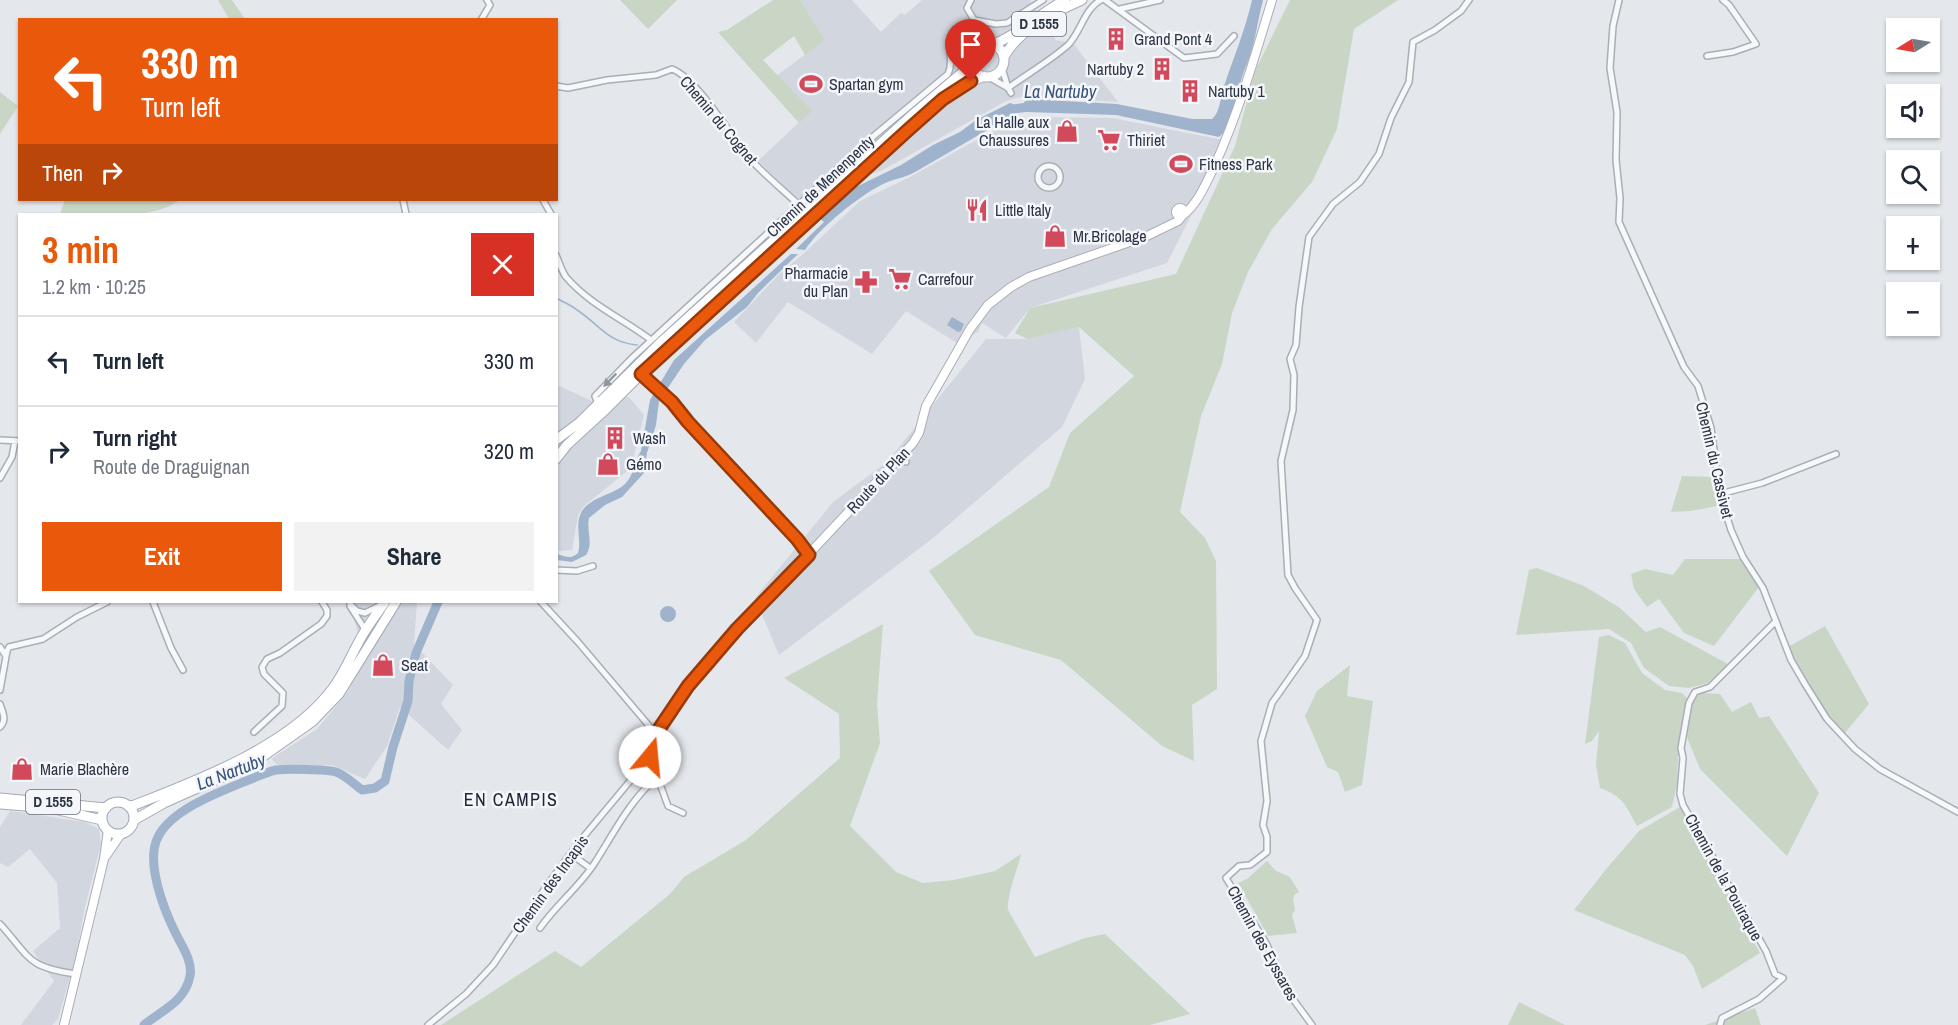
<!DOCTYPE html>
<meta charset="utf-8">
<style>
:root{--surface:#fff;--page:#f2f2f3;--text:#1f2937;--muted:#747a83;--line:#e0e1e3;--accent:#ea580c}
body{margin:0;font-family:"Archivo Narrow",sans-serif;background:var(--page);color:var(--text);height:100vh;display:flex;flex-direction:column;font-size:22px;white-space:nowrap}
*{box-sizing:border-box;margin:0}
p{font-size:20px;color:var(--muted)}
.icon{flex:none;width:33px;height:33px;fill:none;stroke:currentColor;stroke-width:2;stroke-linecap:round;stroke-linejoin:round}
.map{position:relative;flex:1;overflow:hidden}
.details{position:absolute;left:18px;top:213px;width:540px;height:390px;display:flex;flex-direction:column;background:var(--surface);border-radius:0px;box-shadow:0 2px 4px #0004}
.details>*{flex:none}
.banner{position:absolute;left:18px;top:18px;width:540px;height:183px;border-radius:0px;box-shadow:0 2px 4px #0004;background:#ea580c;color:#fff;overflow:hidden}
.needle{width:39px;rotate:259deg}
.fabs{position:absolute;left:1886px;top:18px;display:grid;gap:12px}
.fabs a{display:grid;place-items:center;width:54px;height:54px;border-radius:0px;background:var(--surface);box-shadow:0 2px 4px #0004;font-size:30px}
.pin{position:absolute;display:grid;place-items:center;width:51px;height:51px;color:#fff;margin:-62px -26px;border-radius:50% 50% 50% 0;rotate:-45deg;box-shadow:0 0 6px #0007}
.pin .icon{rotate:45deg}
.me{position:absolute;width:66px;margin:-33px;rotate:17deg;stroke-linejoin:round;filter:drop-shadow(0 0 4px #0008)}
.turn{display:flex;align-items:center;gap:21px;height:126px;padding:0 24px;font-size:27px}
.turn .icon{width:78px;height:78px;stroke-width:2.5}
.turn b{display:block;font-size:42px;line-height:51px}
.then{display:flex;align-items:center;height:57px;padding:0 24px;background:#0003;gap:12px;font-size:22px}
.round{display:grid;place-items:center;flex:none;width:63px;height:63px;border-radius:0px;background:var(--page)}
.head{display:flex;align-items:center;justify-content:space-between;height:102px;padding:0 24px}
h1{font-size:36px;font-weight:800;line-height:45px;color:var(--accent)}
.primary-button{display:flex;gap:12px;margin-top:auto;padding:12px 24px}
.primary-button a{flex:1;height:69px;border-radius:0px;background:var(--accent);color:#fff;font-size:24px;font-weight:800;line-height:69px;text-align:center}
.primary-button a+a{background:var(--page);color:var(--text)}
ul{padding:0;list-style:none}
li{display:flex;align-items:center;gap:18px;height:90px;padding:0 24px;border-top:2px solid var(--line)}
li div{flex:1}
li b{display:block;font-size:22px}
li em{font-style:normal}
.map>svg:first-child{display:block}
.built{fill:#d2d6de}
.green{fill:#c9d6c5}
.water{fill:#9fb4cc}
.lines{fill:none;stroke-linecap:round;stroke-linejoin:round}
.stream{stroke:#9fb4cc;stroke-width:1.5}
.river{stroke:#9fb4cc;stroke-width:9}
.street-casing{stroke:#a9aeb7;stroke-width:8}
.secondary-casing{stroke:#a9aeb7;stroke-width:10}
.primary-casing{stroke:#a3abb8;stroke-width:11}
.street{stroke:#f7f8fa;stroke-width:5}
.secondary{stroke:#fff;stroke-width:8}
.primary{stroke:#fff;stroke-width:9}
.oneway{fill:#9196a0}
.route-casing{stroke:#983908;stroke-width:15}
.route{stroke:#ea580c;stroke-width:10}
.labels{text-anchor:middle;stroke-width:5;stroke-linejoin:round;paint-order:stroke}
.shield{fill:#f4f6f9;stroke:#676e7b;stroke-width:1.5}
.shield-label{font-size:15px;font-weight:bold;fill:#2b3445}
.poi-label{font-size:16px;fill:#2b3445;stroke:#f4f6f9;text-anchor:start}
.street-label{font-size:16px;fill:#2b3445;stroke:#f4f6f9}
.water-label{font-size:18px;font-style:italic;fill:#34527a;stroke:#f4f6f9}
.neighbourhood-label{font-size:18px;letter-spacing:1.5px;fill:#1d2536;stroke:#f4f6f9}
</style>
<div class="map">
<svg width="1958" height="1025" viewBox="0 0 1958 1025">
<rect width="100%" height="100%" fill="#e4e7ec"/>
<path class="built" d="M 800,0 L 852,0 L 881,32 L 901,13 L 905,15 L 922,0 L 1030,0 L 1056,40 L 1073,43 L 1118,102 L 1025,96 L 1006,101 L 883,170 L 797,199 L 758,161 L 811,111 L 776,76 L 825,40 Z
M 1032,117 L 1112,118 L 1223,140 L 1198,202 L 1167,263 L 1030,308 L 1006,338 L 982,323 L 978,332 L 957,343 L 906,311 L 872,354 L 788,302 L 756,343 L 734,322 L 779,274 L 801,256 L 860,201 L 910,177 L 989,133 Z
M 1079,327 L 1085,379 L 1062,427 L 933,538 L 779,655 L 755,598 L 833,502 L 887,462 L 986,339 L 1027,339 Z
M 557,385 L 592,401 L 629,397 L 644,415 L 631,468 L 584,506 L 578,515 L 572,550 L 557,551 Z
M 350,602 L 417,602 L 414,644 L 453,685 L 441,704 L 462,730 L 448,750 L 400,707 L 387,746 L 365,779 L 332,765 L 279,766 L 271,759 L 317,729 L 347,693 L 365,661 Z
M 10,811 L 85,822 L 99,829 L 101,844 L 85,907 L 76,956 L 58,1019 L 52,1025 L 21,1025 L 54,981 L 33,951 L 60,928 L 57,883 L 30,849 L 8,867 L 0,863 L 0,827 Z"/>
<path class="green" d="M 218,0 L 232,0 L 245,19 L 229,19 Z
M 620,0 L 677,0 L 648,29 Z
M 773,0 L 800,0 L 825,40 L 805,55 L 794,36 L 763,60 L 812,111 L 799,123 L 718,32 L 727,30 Z
M 1290,0 L 1398,0 L 1354,29 L 1337,129 L 1312,182 L 1272,229 L 1248,272 L 1232,313 L 1222,364 L 1201,416 L 1180,512 L 1205,538 L 1216,561 L 1217,689 L 1192,705 L 1194,761 L 1162,746 L 1061,660 L 975,635 L 929,571 L 1049,487 L 1070,433 L 1134,376 L 1079,327 L 1027,339 L 1015,333 L 1030,308 L 1176,274 L 1235,146 L 1255,71 Z
M 0,92 L 18,106 L 0,134 Z
M 65,200 L 179,200 C 154,221 93,215 60,214 Z
M 1682,476 L 1713,477 L 1717,506 L 1691,511 L 1671,512 Z
M 1685,559 L 1743,559 L 1759,587 L 1714,646 L 1684,633 L 1659,599 L 1647,607 L 1634,589 L 1631,574 L 1645,569 L 1673,575 Z
M 1537,568 L 1584,586 L 1620,608 L 1646,632 L 1660,627 L 1728,664 L 1708,683 L 1689,688 L 1669,686 L 1644,668 L 1631,643 L 1609,629 L 1516,635 L 1529,570 Z
M 883,624 L 877,703 L 880,743 L 850,826 L 896,872 L 923,883 L 954,880 L 995,871 L 1021,854 C 1018,868 1006,898 1008,910 L 1035,957 L 1085,938 L 1105,934 L 1190,1014 L 1150,1025 L 441,1025 L 555,951 L 581,967 L 670,894 L 684,877 L 746,840 L 840,758 L 839,714 L 784,678 Z
M 1825,626 L 1869,704 L 1844,734 C 1821,708 1804,679 1788,647 Z
M 1609,635 L 1625,643 L 1642,673 L 1665,690 L 1682,693 L 1687,698 L 1678,755 L 1677,784 L 1672,807 L 1637,826 C 1626,806 1623,796 1600,788 L 1596,765 L 1599,731 L 1592,741 L 1585,744 L 1599,637 Z
M 1350,665 L 1347,696 L 1373,701 L 1362,785 L 1345,792 L 1338,772 L 1327,767 L 1305,716 L 1317,691 Z
M 1701,693 L 1720,694 L 1732,712 L 1751,702 L 1759,718 L 1769,716 L 1819,793 L 1787,856 L 1700,769 L 1686,735 L 1691,702 Z
M 1680,807 L 1760,953 L 1702,989 L 1693,966 L 1685,955 L 1574,910 L 1607,868 L 1639,831 Z
M 1267,861 L 1276,871 L 1290,877 L 1299,892 L 1295,894 L 1293,899 L 1295,910 L 1292,915 L 1297,933 L 1268,936 L 1238,883 L 1247,879 Z
M 1519,1002 L 1565,1025 L 1508,1025 Z
M 1755,1008 L 1761,1025 L 1705,1025 Z"/>
<path class="water" d="M 1252,0 L 1263,0 C 1259,15 1257,30 1253,45 C 1250,58 1244,69 1241,81 C 1236,99 1234,124 1219,137 L 1116,115 L 1027,112 L 1024,102 L 1029,99 L 1117,104 L 1192,119 L 1212,119 C 1220,112 1220,100 1223,89 C 1233,59 1245,31 1252,0 Z
M 1010,103 L 1013,104 L 1015,116 C 981,132 949,153 915,172 C 905,178 892,179 881,185 C 858,197 819,228 805,250 L 796,249 L 824,222 L 819,218 L 852,189 L 901,165 L 933,145 L 960,132 L 976,120 Z
M 791,254 L 798,254 L 758,293 L 747,307 L 705,340 L 684,364 L 659,401 L 656,425 L 647,453 L 644,473 L 622,497 L 605,505 L 589,518 C 586,531 594,543 586,555 L 572,562 L 557,560 L 557,554 C 565,556 571,560 578,553 C 582,540 574,524 582,511 C 591,497 613,495 625,484 C 635,474 634,461 641,451 L 650,400 L 674,360 Z
M 952,317 L 964,324 L 961,331 L 958,332 L 947,325 Z
M660 614a8 8 0 1 1 16 0a8 8 0 1 1-16 0Z"/>
<g class="lines">
<path class="stream" d="M 556,298 C 563,302 571,305 577,310 C 599,324 608,343 637,345"/>
<path class="river" d="M 1003,114 L 1013,109 L 1036,106
M 144,1025 C 162,1010 185,1002 190,976 C 193,962 182,946 176,934 C 164,910 145,862 158,837 C 171,810 219,792 246,781 C 255,778 266,772 276,770 C 287,769 326,769 336,772 C 345,775 354,784 362,790 L 375,788 L 385,781 L 393,747 L 408,701 L 409,681 L 416,653 L 438,602"/>
<g class="street-casing">
<path id="street" d="M 971,0 L 967,8 L 974,20
M 1105,0 L 1184,58 L 1217,54 L 1234,36
M 1619,0 L 1613,26 L 1610,68 L 1617,112 L 1616,160 L 1620,198 L 1619,222 L 1684,367 L 1698,386 L 1711,428 L 1720,494 L 1731,530 L 1743,557 L 1763,588 L 1791,660 L 1805,684 L 1827,719 L 1855,749 L 1880,769 L 1958,812
M 1120,9 L 1160,0
M 481,20 L 490,5 L 487,0
M 969,39 L 984,43
M 972,51 L 969,39 L 965,35 L 974,20 L 996,24 L 1007,23 L 1043,0
M 1707,56 L 1733,52 L 1756,44 L 1729,5 L 1723,0
M 1002,68 L 1008,88
M 989,77 L 1008,88 L 1011,93
M 556,86 L 568,88 L 607,80 L 656,75 L 672,69 C 698,79 731,137 751,160 C 766,176 783,190 799,205
M 1008,88 C 1027,74 1050,61 1068,45 C 1081,32 1084,9 1101,0
M1038 177a11 11 0 1 1 22 0a11 11 0 1 1-22 0Z
M 403,200 L 406,214
M 543,200 L 551,214
M 556,255 C 559,262 562,272 566,277 C 589,304 623,319 651,340
M 641,374 L 672,402 L 688,422 L 797,539 L 809,555
M 598,404 L 595,396 L 632,358 L 869,140 L 948,74 C 957,56 938,44 965,35
M 0,440 L 20,441
M 897,459 L 906,462
M 0,478 L 12,457 L 15,441
M 1720,494 L 1762,483 L 1836,454
M 556,570 L 577,571 L 593,566
M 153,602 L 171,648 L 183,670
M 541,602 L 578,642 L 656,734
M 350,604 L 357,611 L 365,613 L 379,606
M 350,606 L 366,631
M 0,647 L 6,656
M 0,690 L 7,651 L 9,647 L 43,639 L 77,617 L 107,602
M 0,704 C 3,713 7,720 0,727
M 254,732 L 282,706 L 283,693 L 264,674 L 262,667 L 267,659 L 280,653 L 321,624 L 327,616 L 327,610 L 322,602
M 571,854 L 590,868
M 0,924 C 31,958 26,967 76,974
M 540,928 C 556,905 579,887 594,864 C 612,836 629,802 654,780 L 660,784 L 668,806 L 683,813
M 428,1025 L 466,994 L 493,965 L 546,887 L 580,841 L 650,757 L 657,732
M 1312,1025 L 1290,995 L 1266,943 L 1226,878 L 1239,866 L 1250,865 L 1267,852 L 1267,837 L 1263,825 L 1267,801 L 1261,741 L 1272,703 L 1305,656 L 1317,620 L 1295,588 L 1288,575 L 1281,461 L 1293,410 L 1294,375 L 1290,359 L 1296,345 L 1299,307 L 1309,237 L 1333,204 L 1360,182 L 1379,154 L 1391,118 L 1409,82 L 1413,42 L 1435,30 L 1461,11 L 1469,0
M 1720,1025 L 1722,1018 L 1759,999 L 1783,978 L 1775,974 L 1766,951 L 1683,805 L 1680,794 L 1683,758 L 1681,748 L 1689,703 L 1695,692 L 1710,687 L 1776,621"/>
</g>
<g class="secondary-casing">
<path id="secondary" d="M1176 212a4 4 0 1 1 8 0a4 4 0 1 1-8 0Z
M 1183,215 C 1198,204 1207,181 1215,165 C 1239,111 1255,56 1272,0
M 657,732 L 700,670 L 913,443 L 919,433 L 926,406 L 970,329 L 988,305 L 1011,287 L 1029,277 L 1147,236 L 1178,221 L 1183,215
M 106,856 L 121,834
M 64,1025 L 104,859 L 108,830"/>
</g>
<g class="primary-casing">
<path id="primary" d="M970 60a17 17 0 1 1 34 0a17 17 0 1 1-34 0Z
M 994,44 C 1020,34 1040,13 1065,0
M 1004,57 C 1018,30 1055,12 1082,0
M 556,440 L 580,422 L 661,342 L 911,116 L 963,72 L 970,61
M 556,459 L 567,445 L 604,411 L 667,348 L 943,99 L 961,86 L 984,76
M 0,798 L 106,808
M102 818a16 16 0 1 1 32 0a16 16 0 1 1-32 0Z
M 0,804 L 50,808 L 102,820
M 128,805 L 132,806 C 196,781 291,746 333,688 C 345,672 352,653 362,636 C 369,624 377,613 385,602
M 134,820 L 164,803 L 236,771 L 262,757 L 313,721 L 339,694 L 396,602"/>
</g>
<use href="#street" class="street"/>
<use href="#secondary" class="secondary"/>
<use href="#primary" class="primary"/>
</g>
<defs><path id="oneway-solid" d="M-6-.8H1V-3.2L6.5 0L1 3.2V.8H-6Z" transform="scale(1.5)"/></defs>
<use class="oneway" href="#oneway-solid" transform="translate(610 380) rotate(134)"/>
<g class="lines">
<g class="route-casing">
<path id="route" d="M 650,757 L 657,732 L 688,686 L 737,629 L 809,555 L 797,539 L 688,422 L 672,402 L 641,374 L 908,130 L 943,99 L 971,81"/>
</g>
<use href="#route" class="route"/>
</g>
<defs>
<g id="building-bare" transform="scale(1.8)"><path d="M-4-6H4V6H1V3H-1V6H-4ZM-2.5-4.3h1.7v1.8h-1.7ZM.8-4.3h1.7v1.8H.8ZM-2.5-1h1.7V.8h-1.7ZM.8-1h1.7V.8H.8Z" fill="#d1495b" stroke="#f4f6f9" stroke-width="2.5" paint-order="stroke"/></g>
<g id="stadium-bare" transform="scale(1.8)"><path d="M0-5a6.5 5 0 1 0 0 10a6.5 5 0 1 0 0-10ZM-3.5-1.8h7v3.6h-7Z" fill="#d1495b" stroke="#f4f6f9" stroke-width="2.5" paint-order="stroke"/></g>
<g id="shop-bare" transform="scale(1.8)"><path d="M-5-2.5h2.3a2.7 3.5 0 0 1 5.4 0H5L5.5 6h-11ZM-1.5-2.5h3a1.5 2.3 0 0 0-3 0Z" fill="#d1495b" stroke="#f4f6f9" stroke-width="2.5" paint-order="stroke"/></g>
<g id="supermarket-bare" transform="scale(1.8)"><path d="M-6-5.5h2.5l.6 2H6L4.5 2H-2.5L-4.4-4H-6ZM-1.5 3.2a1.3 1.3 0 1 0 .1 0ZM3 3.2a1.3 1.3 0 1 0 .1 0Z" fill="#d1495b" stroke="#f4f6f9" stroke-width="2.5" paint-order="stroke"/></g>
<g id="restaurant-bare" transform="scale(1.8)"><path d="M-5-6h1v4h1v-4h1v4h1v-4h1v5L-1.5 .5V6h-2V.5L-5-1ZM5-6V6H3V1.5H1.5Q1.5-4 5-6Z" fill="#d1495b" stroke="#f4f6f9" stroke-width="2.5" paint-order="stroke"/></g>
<g id="pharmacy-bare" transform="scale(1.8)"><path d="M-2-6h4v4h4v4h-4v4h-4v-4h-4v-4h4Z" fill="#d1495b" stroke="#f4f6f9" stroke-width="2.5" paint-order="stroke"/></g>
</defs>
<g fill-rule="evenodd">
<use href="#building-bare" x="1116" y="39"/>
<use href="#building-bare" x="1162" y="69"/>
<use href="#stadium-bare" x="811" y="84"/>
<use href="#building-bare" x="1190" y="91"/>
<use href="#shop-bare" x="1067" y="131"/>
<use href="#supermarket-bare" x="1109" y="140"/>
<use href="#stadium-bare" x="1181" y="164"/>
<use href="#restaurant-bare" x="977" y="210"/>
<use href="#shop-bare" x="1055" y="236"/>
<use href="#supermarket-bare" x="900" y="279"/>
<use href="#pharmacy-bare" x="866" y="282"/>
<use href="#building-bare" x="615" y="438"/>
<use href="#shop-bare" x="608" y="464"/>
<use href="#shop-bare" x="383" y="665"/>
<use href="#shop-bare" x="22" y="769"/>
</g>
<g class="labels">
<g class="shield">
<rect x="1012" y="12" width="54" height="24" rx="4.5"/>
<rect x="26" y="790" width="54" height="24" rx="4.5"/>
</g>
<g class="shield-label">
<text x="1039" y="29">D 1555</text>
<text x="53" y="807">D 1555</text>
</g>
<g class="poi-label">
<text x="1134" y="45">Grand Pont 4</text>
<text x="1144" y="75" text-anchor="end">Nartuby 2</text>
<text x="829" y="90">Spartan gym</text>
<text x="1208" y="97">Nartuby 1</text>
<text x="1049" y="128" text-anchor="end">La Halle aux<tspan x="1049" dy="18">Chaussures</tspan></text>
<text x="1127" y="146">Thiriet</text>
<text x="1199" y="170">Fitness Park</text>
<text x="995" y="216">Little Italy</text>
<text x="1073" y="242">Mr.Bricolage</text>
<text x="848" y="279" text-anchor="end">Pharmacie<tspan x="848" dy="18">du Plan</tspan></text>
<text x="918" y="285">Carrefour</text>
<text x="633" y="444">Wash</text>
<text x="626" y="470">Gémo</text>
<text x="401" y="671">Seat</text>
<text x="40" y="775">Marie Blachère</text>
</g>
<g class="street-label">
<text transform="translate(719 120) rotate(50)" y="6">Chemin du Cognet</text>
<text transform="translate(820 186) rotate(-43)" y="6">Chemin de Menenpenty</text>
<text transform="translate(1715 460) rotate(77)" y="6">Chemin du Cassivet</text>
<text transform="translate(878 480) rotate(-47)" y="6">Route du Plan</text>
<text transform="translate(1724 877) rotate(61)" y="6">Chemin de la Pouiraque</text>
<text transform="translate(550 884) rotate(-54)" y="6">Chemin des Incapis</text>
<text transform="translate(1263 943) rotate(61)" y="6">Chemin des Eyssares</text>
</g>
<g class="water-label">
<text x="1060" y="98">La Nartuby</text>
<text transform="translate(231 772) rotate(-21)" y="6">La Nartuby</text>
</g>
<g class="neighbourhood-label">
<text x="511" y="806">EN CAMPIS</text>
</g>
</g>
</svg>
<div class="fabs">
<a><svg class="needle" viewBox="-14 -14 28 28"><path d="M0-13l5 13h-10z" fill="#e53935"/><path d="M0 13l5-13h-10z" fill="#747a83"/></svg></a>
<a><svg class="icon" aria-label="sound" viewBox="0 0 24 24"><path d="M4 9h4l5-4v14l-5-4H4zM17 9q2 3 0 6"/></svg></a>
<a><svg class="icon" aria-label="search" viewBox="0 0 24 24"><circle cx="10" cy="10" r="6"/><path d="M15 15l6 6"/></svg></a>
<a>+</a>
<a>−</a>
</div>
<div class="pin" style="left:971px;top:81px;background:#d93025"><svg class="icon" aria-label="arrive" viewBox="0 0 24 24"><path d="M6 21V4h12l-3 4 3 4H6"/></svg></div>
<svg class="me" style="left:650px;top:757px" viewBox="-20 -20 40 40"><circle r="19" fill="#fff"/><path d="M0-13L10 11 0 6-10 11z" fill="#ea580c"/></svg>
<div class="banner">
<div class="turn"><svg class="icon" aria-label="left" viewBox="0 0 24 24"><path d="M17 20v-9H6M10 6l-5 5 5 5"/></svg><div><b>330 m</b>Turn left</div></div>
<div class="then">Then<svg class="icon" aria-label="right" viewBox="0 0 24 24"><path d="M7 20v-9h11M14 6l5 5-5 5"/></svg></div>
</div>
<section class="details">
<div class="head"><div><h1>3 min</h1><p>1.2 km · 10:25</p></div><a class="round" style="background:#d93025;color:#fff"><svg class="icon" aria-label="close" viewBox="0 0 24 24"><path d="M6 6l12 12M18 6L6 18"/></svg></a></div>
<ul>
<li><svg class="icon" aria-label="left" viewBox="0 0 24 24"><path d="M17 20v-9H6M10 6l-5 5 5 5"/></svg><div><b>Turn left</b></div><em>330 m</em></li>
<li><svg class="icon" aria-label="right" viewBox="0 0 24 24"><path d="M7 20v-9h11M14 6l5 5-5 5"/></svg><div><b>Turn right</b><p>Route de Draguignan</p></div><em>320 m</em></li>
</ul>
<div class="primary-button"><a>Exit</a><a>Share</a></div>
</section>
</div>
